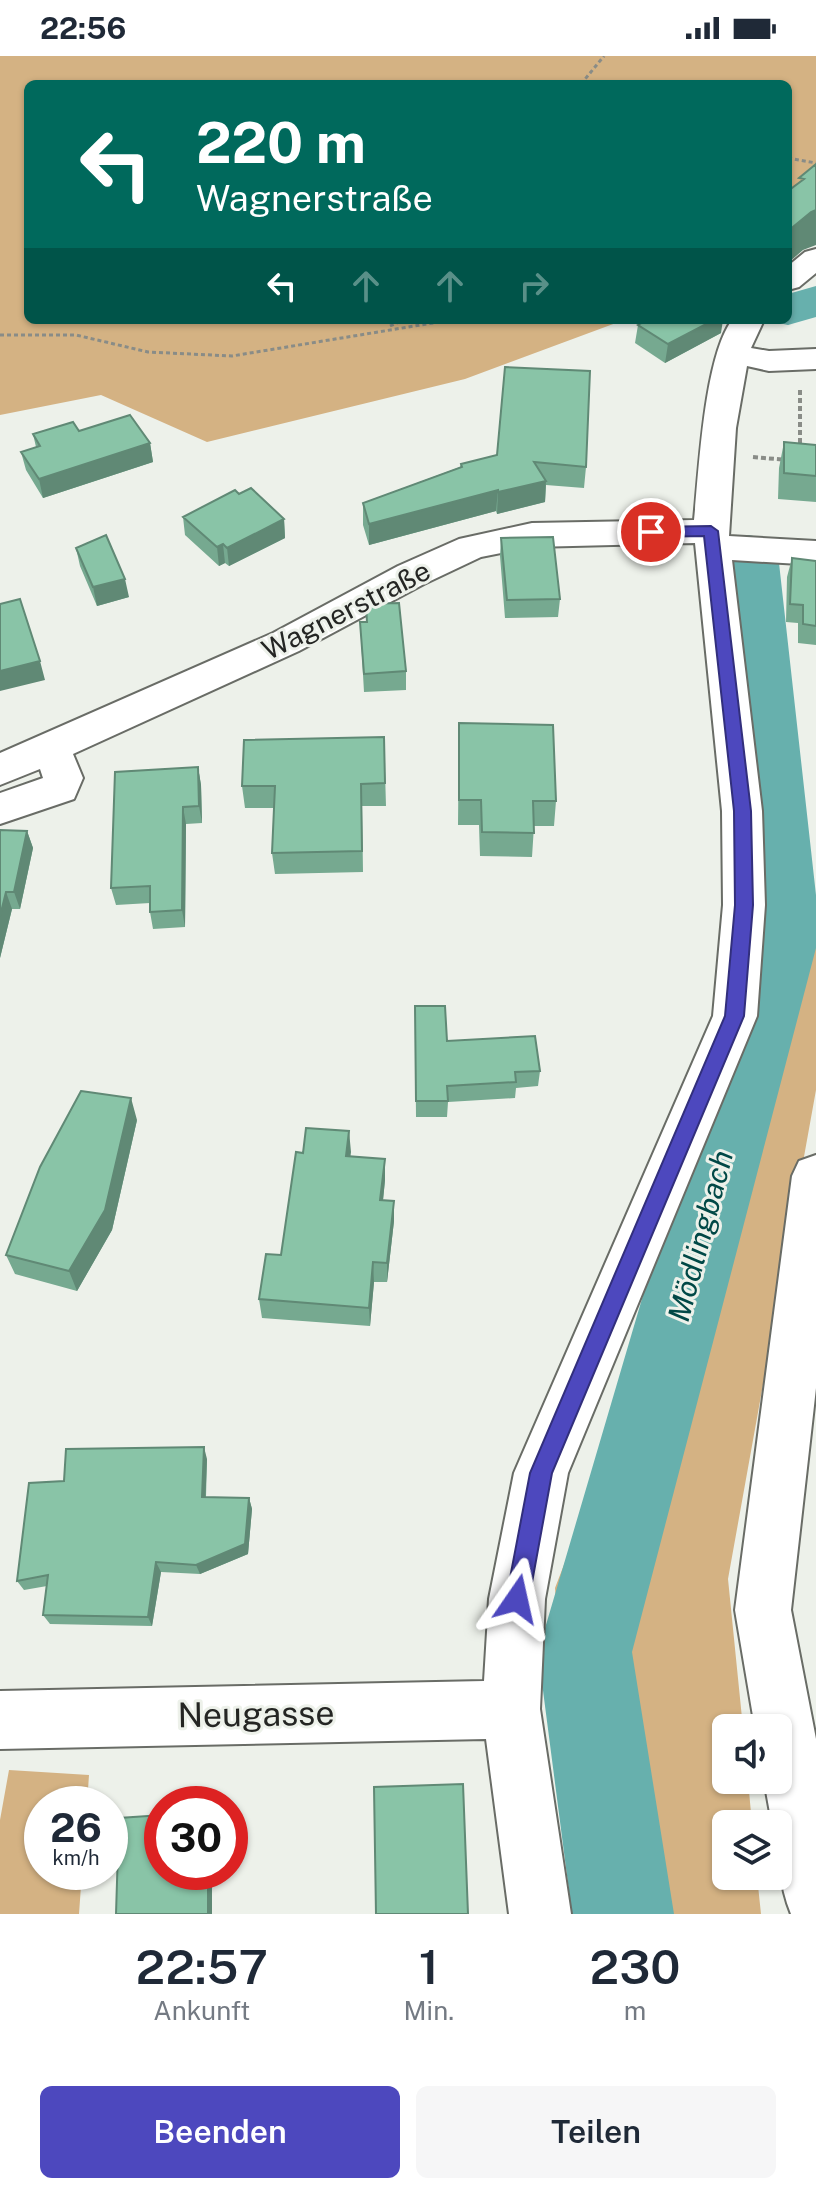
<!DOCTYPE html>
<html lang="de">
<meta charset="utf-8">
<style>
:root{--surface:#fff;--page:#f6f6f7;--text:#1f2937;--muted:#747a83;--accent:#4d48be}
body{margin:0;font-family:"Public Sans",sans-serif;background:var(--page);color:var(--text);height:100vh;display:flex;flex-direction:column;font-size:30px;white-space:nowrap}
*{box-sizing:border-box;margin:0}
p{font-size:26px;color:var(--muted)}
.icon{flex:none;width:44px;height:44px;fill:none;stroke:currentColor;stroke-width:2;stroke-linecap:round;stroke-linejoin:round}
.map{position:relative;height:1858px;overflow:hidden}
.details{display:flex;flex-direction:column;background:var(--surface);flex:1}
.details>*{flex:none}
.guide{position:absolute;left:24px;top:24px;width:768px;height:244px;border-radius:12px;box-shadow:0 2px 6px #0004;background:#00695c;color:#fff;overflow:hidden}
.tools{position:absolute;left:712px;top:1658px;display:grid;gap:16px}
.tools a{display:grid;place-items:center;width:80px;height:80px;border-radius:12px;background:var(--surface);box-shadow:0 2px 6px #0004;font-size:40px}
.speed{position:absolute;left:24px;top:1730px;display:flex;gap:16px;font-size:40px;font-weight:700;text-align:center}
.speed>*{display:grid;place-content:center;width:104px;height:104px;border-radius:50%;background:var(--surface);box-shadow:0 2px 6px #0004;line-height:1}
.speed small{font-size:20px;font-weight:400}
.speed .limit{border:12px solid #d22;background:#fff;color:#111}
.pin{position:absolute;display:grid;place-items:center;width:68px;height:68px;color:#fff;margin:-34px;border:4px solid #fff;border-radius:50%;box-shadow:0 2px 8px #0007}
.me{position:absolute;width:88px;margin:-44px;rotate:11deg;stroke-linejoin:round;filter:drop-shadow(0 0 6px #0008)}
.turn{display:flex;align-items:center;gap:28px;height:168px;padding:0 40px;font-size:36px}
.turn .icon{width:104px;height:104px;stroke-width:2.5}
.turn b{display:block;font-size:56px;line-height:68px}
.lanes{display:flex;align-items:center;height:76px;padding:0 40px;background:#0003;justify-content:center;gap:40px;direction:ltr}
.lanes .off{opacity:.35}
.eta{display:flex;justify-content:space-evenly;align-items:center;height:136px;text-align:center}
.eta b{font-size:48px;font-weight:600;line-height:56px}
.cta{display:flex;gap:16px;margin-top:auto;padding:16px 40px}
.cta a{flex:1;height:92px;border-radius:12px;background:var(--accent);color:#fff;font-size:32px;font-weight:600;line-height:92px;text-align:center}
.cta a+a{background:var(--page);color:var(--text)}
.status{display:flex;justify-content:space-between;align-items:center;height:56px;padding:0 40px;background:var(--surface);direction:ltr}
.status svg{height:22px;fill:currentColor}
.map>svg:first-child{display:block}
.forest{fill:#d4b283}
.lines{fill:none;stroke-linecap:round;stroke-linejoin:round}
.river{fill:#67b0ad;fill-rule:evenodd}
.minor-casing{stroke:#696c66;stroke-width:4}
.path-far1{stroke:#898c87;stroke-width:3;stroke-dasharray:4 3;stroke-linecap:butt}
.path{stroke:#898c87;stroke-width:4;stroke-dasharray:5 3;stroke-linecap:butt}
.minor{fill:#fff;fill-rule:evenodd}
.wall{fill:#76a990}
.shaded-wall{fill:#608975}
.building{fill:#89c4a7;stroke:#608975;stroke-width:2}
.route{fill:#4d48be;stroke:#322f7c;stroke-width:2}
.labels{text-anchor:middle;stroke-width:6;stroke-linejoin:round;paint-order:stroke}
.street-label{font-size:28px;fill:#242523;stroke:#edf1ea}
.water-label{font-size:30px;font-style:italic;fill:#004846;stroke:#edf1ea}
.near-street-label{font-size:34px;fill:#242523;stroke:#edf1ea}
</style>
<div class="status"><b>22:56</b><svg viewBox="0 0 49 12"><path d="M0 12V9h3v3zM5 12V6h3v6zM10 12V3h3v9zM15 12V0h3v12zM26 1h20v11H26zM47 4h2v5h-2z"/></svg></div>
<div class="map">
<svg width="816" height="1858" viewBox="0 0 816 1858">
<rect width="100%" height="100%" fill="#edf1ea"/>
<path class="forest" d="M 0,0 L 816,0 L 816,125 L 788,139 L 788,28 L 28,28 L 28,264 L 624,264 L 465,323 L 207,386 L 101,339 L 0,359 Z
M 816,845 L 816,1034 L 728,1523 L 743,1672 L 726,1672 L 726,1724 L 748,1724 L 752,1768 L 726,1768 L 726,1820 L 757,1820 L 761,1858 L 580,1858 L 555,1532 L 797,906 Z
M 9,1714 L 89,1719 L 87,1748 L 42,1748 L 42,1816 L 82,1816 L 79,1858 L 0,1858 L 0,1764 Z"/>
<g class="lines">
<path class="river" d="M 816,230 L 816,261 L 788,269 L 770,265 L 788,264 L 788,238 Z
M 749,479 L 770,484 L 778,498 L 816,839 L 816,892 L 632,1596 L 674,1858 L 572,1858 L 538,1596 L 750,876 L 720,498 L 728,484 Z"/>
<g class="minor-casing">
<path id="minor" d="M 816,193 L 816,217 L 799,231 L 788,234 L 788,210 L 805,196 Z
M 732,264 L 764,264 L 751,292 L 769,295 L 816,293 L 816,313 L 769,315 L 747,310 L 736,372 L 729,480 L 816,485 L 816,509 L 732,504 L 762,755 L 765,849 L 757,960 L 568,1417 L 545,1543 L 540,1653 L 571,1858 L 509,1858 L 486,1683 L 0,1693 L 0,1635 L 484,1625 L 489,1543 L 514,1417 L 713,960 L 723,849 L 722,755 L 695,487 L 532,491 L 481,501 L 424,528 L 299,595 L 73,698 L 83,722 L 74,743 L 0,768 L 0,737 L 43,722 L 40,713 L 0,729 L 0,697 L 273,577 L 398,510 L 459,483 L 532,467 L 694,464 C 699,415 704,302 732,264 Z
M 816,1099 L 816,1332 L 791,1554 L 816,1683 L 816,1858 L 791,1858 C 779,1829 778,1799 778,1768 L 772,1768 L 764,1724 L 778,1724 L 778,1672 L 755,1672 L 735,1554 L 792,1120 L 799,1105 Z"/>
</g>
<path class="path-far1" d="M 581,28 L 604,0
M 788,102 L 816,107
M 390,270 L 403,264
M 0,279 L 76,279 L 148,296 L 232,300 L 451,264"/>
<path class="path" d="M 800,334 L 800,392
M 753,401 L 787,404"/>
<use href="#minor" class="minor"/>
</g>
<path class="wall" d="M 638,269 L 721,277 L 665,307 L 635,287 Z
M 79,375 L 150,387 L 153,406 L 43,442 L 26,414 L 21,396 L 36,391 L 33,378 Z
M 784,386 L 816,389 L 816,446 L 778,443 L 779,412 Z
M 497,399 L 586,411 L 584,432 L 546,429 L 545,446 L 497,458 L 496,455 L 369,489 L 363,469 L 363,447 L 460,411 L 461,408 Z
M 239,438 L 284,463 L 285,482 L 229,510 L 225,507 L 219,510 L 185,479 L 183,461 Z
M 501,482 L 560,543 L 558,561 L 505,562 L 500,500 Z
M 76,492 L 129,541 L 97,550 L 80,510 Z
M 792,502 L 816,505 L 816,589 L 798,587 L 798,567 L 786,566 L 787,521 Z
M 366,548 L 406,615 L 406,634 L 364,636 L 360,566 L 366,566 Z
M 459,667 L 556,745 L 554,770 L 534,770 L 532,801 L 480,800 L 479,769 L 458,769 Z
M 384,681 L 386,750 L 362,750 L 363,816 L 275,818 L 272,797 L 274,752 L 245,752 L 242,730 Z
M 198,711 L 201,729 L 202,767 L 186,768 L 185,871 L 153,873 L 150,856 L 150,847 L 116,849 L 111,832 Z
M 0,774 L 27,775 L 33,792 L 20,853 L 12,853 L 0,902 Z
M 415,950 L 447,985 L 540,1015 L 538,1030 L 516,1032 L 515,1042 L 448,1046 L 447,1061 L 416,1061 Z
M 137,1064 L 112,1174 L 77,1235 L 15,1218 L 6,1199 Z
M 349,1075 L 350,1100 L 385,1124 L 383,1144 L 394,1165 L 387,1226 L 374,1226 L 370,1270 L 262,1262 L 259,1243 L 281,1199 L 303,1097 Z
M 207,1403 L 206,1441 L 249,1442 L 252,1453 L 248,1498 L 200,1518 L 161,1516 L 152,1570 L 50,1568 L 43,1559 L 47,1530 L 24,1534 L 17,1525 L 64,1425 Z"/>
<path class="shaded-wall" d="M 816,154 L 816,189 L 803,194 L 788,207 L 788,175 L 811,156 Z
M 714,264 L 723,264 L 721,277 L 665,307 L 668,288 Z
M 150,387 L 153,406 L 43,442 L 39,423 Z
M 546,425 L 545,446 L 497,458 L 498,436 Z
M 498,434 L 496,455 L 369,489 L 369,468 Z
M 284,463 L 285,482 L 229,510 L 227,492 Z
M 223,488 L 225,507 L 219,510 L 217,491 Z
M 125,523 L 129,541 L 97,550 L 93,531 Z
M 40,605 L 45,624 L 0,635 L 0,615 Z
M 198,711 L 201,729 L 202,767 L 199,750 Z
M 183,751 L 186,768 L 185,871 L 182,854 Z
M 27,775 L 33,792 L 20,853 L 14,836 Z
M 6,836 L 12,853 L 0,902 L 0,860 Z
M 131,1042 L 137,1064 L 112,1174 L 77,1235 L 69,1215 Z
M 349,1075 L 351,1096 L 348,1121 L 346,1100 Z
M 385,1103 L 385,1124 L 381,1164 L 380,1144 Z
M 394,1145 L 394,1165 L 387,1226 L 387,1207 Z
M 373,1206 L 374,1226 L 370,1270 L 369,1252 Z
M 204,1391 L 207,1403 L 205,1452 L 202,1441 Z
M 249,1442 L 252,1453 L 248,1498 L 200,1518 L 196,1509 Z
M 156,1506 L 161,1516 L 152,1570 L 148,1561 Z
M 208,1816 L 212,1816 L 212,1858 L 208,1858 Z"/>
<path class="building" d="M 816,108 L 816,154 L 811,156 L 788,175 L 788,135 L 804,123 L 799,122 Z
M 647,264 L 714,264 L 668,288 L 638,269 Z
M 505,311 L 590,315 L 586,411 L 534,406 L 546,425 L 498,436 L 498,434 L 369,468 L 363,447 L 462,411 L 461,408 L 497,399 Z
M 130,359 L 150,387 L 39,423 L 21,396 L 40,390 L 33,378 L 73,366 L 79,375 Z
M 784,386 L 816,389 L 816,420 L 784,417 Z
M 251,432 L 284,463 L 227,492 L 223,488 L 217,491 L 183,461 L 235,434 L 239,438 Z
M 106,479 L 125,523 L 93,531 L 76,492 Z
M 553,481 L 560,543 L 507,544 L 501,482 Z
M 792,502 L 816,505 L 816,570 L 803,568 L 803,549 L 790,548 Z
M 20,543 L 40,605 L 0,615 L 0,548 Z
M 399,547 L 406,615 L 364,618 L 360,566 L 367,566 L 366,548 Z
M 459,667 L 553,669 L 556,745 L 533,745 L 534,777 L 482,776 L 481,744 L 459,744 Z
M 384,681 L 385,727 L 361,728 L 362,795 L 272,797 L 275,730 L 242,730 L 244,684 Z
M 198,711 L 199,750 L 183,751 L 182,854 L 150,856 L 150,830 L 111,832 L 115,716 Z
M 0,774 L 27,775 L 14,836 L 6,836 L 0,860 Z
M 415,950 L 445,950 L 447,985 L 535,980 L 540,1015 L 515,1016 L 516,1026 L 447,1030 L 448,1045 L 416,1045 Z
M 81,1035 L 131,1042 L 105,1154 L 69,1215 L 6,1199 L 40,1111 Z
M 306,1072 L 349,1075 L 346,1100 L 385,1103 L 380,1144 L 394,1145 L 387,1207 L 373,1206 L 369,1252 L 259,1243 L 266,1198 L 281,1199 L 296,1096 L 303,1097 Z
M 204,1391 L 202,1441 L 249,1442 L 245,1488 L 196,1509 L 156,1506 L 148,1561 L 43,1559 L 48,1519 L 17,1525 L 29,1427 L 64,1425 L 66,1393 Z
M 463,1728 L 468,1858 L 376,1858 L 374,1731 Z
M 162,1759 L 162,1816 L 208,1816 L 208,1858 L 116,1858 L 119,1762 Z"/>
<path class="route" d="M 711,470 L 718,475 L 751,755 L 753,849 L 744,960 L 552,1417 L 529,1543 L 526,1551 L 517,1554 L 509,1551 L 506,1543 L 530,1417 L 725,960 L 735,849 L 734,755 L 704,480 L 651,481 L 644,476 L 651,471 Z"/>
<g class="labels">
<g class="street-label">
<text transform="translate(346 554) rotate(-27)" y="10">Wagnerstraße</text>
</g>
<g class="water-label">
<text transform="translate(701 1180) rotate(-75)" y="10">Mödlingbach</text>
</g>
<g class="near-street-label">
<text transform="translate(256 1658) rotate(-1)" y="12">Neugasse</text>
</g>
</g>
</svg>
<div class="tools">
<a><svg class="icon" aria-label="sound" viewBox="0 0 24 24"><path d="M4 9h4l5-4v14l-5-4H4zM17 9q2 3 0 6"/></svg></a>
<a><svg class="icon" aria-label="layers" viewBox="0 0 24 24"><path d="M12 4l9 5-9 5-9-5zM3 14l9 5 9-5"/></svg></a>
</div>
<div class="speed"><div>26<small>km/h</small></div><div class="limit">30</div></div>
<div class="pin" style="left:651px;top:476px;background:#d93025"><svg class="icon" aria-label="arrive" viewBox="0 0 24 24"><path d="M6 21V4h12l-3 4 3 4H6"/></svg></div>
<svg class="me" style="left:517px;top:1543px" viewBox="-20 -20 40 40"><path d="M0-17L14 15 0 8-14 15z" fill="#4d48be" stroke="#fff" stroke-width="4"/></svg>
<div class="guide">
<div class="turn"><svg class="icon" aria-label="left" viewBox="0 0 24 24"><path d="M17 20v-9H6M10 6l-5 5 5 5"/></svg><div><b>220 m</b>Wagnerstraße</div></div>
<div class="lanes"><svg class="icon" aria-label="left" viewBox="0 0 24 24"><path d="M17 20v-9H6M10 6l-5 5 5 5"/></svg><svg class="icon off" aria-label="ahead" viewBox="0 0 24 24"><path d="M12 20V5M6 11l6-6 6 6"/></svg><svg class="icon off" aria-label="ahead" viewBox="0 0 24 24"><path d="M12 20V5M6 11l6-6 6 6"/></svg><svg class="icon off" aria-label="right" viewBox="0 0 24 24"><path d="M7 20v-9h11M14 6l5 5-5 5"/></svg></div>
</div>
</div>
<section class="details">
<div class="eta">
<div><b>22:57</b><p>Ankunft</p></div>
<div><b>1</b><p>Min.</p></div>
<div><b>230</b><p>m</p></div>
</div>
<div class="cta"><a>Beenden</a><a>Teilen</a></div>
</section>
